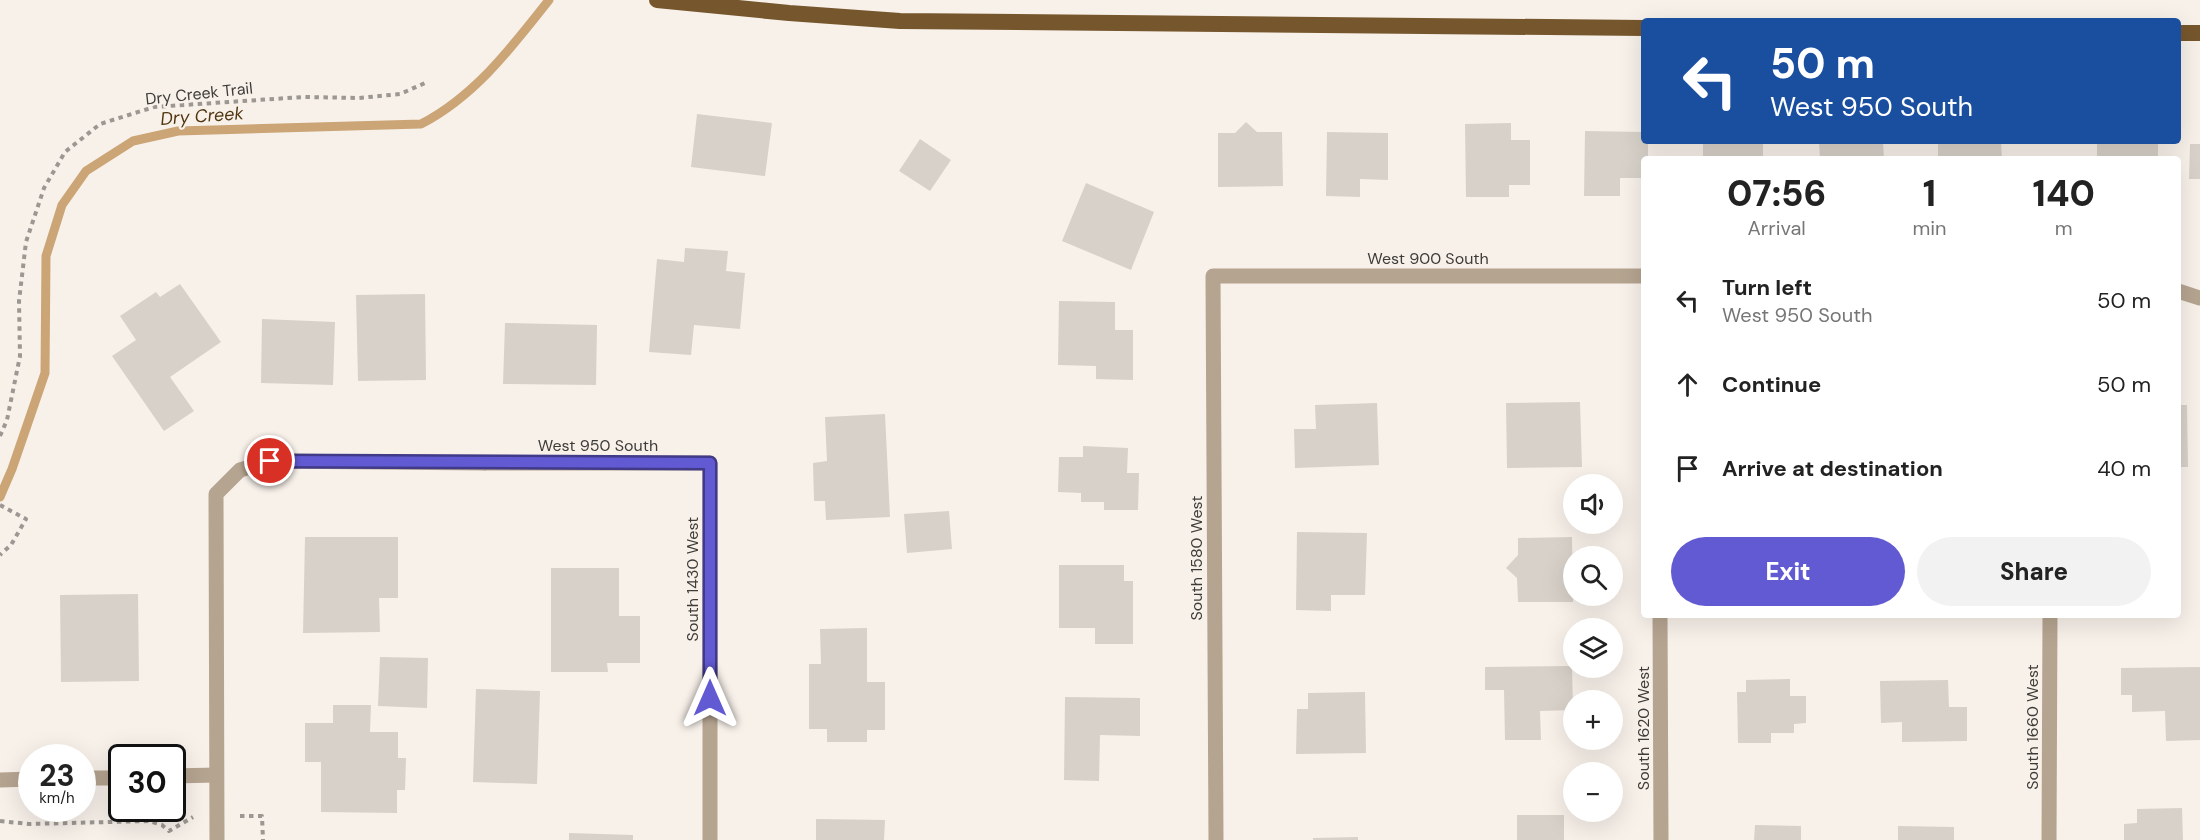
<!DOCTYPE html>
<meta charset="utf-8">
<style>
:root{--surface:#fff;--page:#f2f2f2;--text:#222;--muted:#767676;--accent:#625ad3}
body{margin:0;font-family:"DM Sans",sans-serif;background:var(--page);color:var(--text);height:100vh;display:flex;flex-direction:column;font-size:22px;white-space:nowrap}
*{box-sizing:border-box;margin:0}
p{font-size:20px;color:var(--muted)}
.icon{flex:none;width:33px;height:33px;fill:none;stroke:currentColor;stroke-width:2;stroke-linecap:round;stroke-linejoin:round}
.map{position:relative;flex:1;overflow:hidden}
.side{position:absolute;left:1641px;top:156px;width:540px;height:462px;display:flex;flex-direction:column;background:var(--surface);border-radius:6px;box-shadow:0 6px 24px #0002}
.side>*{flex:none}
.banner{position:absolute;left:1641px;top:18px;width:540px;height:126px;border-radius:6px;box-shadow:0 6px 24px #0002;background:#1a4fa0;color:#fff;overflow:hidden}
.fabs{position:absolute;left:1563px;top:474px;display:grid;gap:12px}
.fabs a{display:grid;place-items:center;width:60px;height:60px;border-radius:50%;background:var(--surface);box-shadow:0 6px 24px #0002;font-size:30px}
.speed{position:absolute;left:18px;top:744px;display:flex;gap:12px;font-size:30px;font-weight:700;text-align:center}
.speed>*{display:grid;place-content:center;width:78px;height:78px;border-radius:50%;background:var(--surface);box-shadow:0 6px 24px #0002;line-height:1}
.speed small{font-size:15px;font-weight:400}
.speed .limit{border:3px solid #111;border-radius:9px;background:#fff;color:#111}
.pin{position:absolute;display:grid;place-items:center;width:51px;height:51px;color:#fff;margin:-26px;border:3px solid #fff;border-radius:50%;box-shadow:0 2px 6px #0007}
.me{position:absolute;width:66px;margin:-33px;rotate:0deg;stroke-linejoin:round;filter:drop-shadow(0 0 4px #0008)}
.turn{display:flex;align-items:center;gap:21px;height:126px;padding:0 30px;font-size:27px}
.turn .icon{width:78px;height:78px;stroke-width:2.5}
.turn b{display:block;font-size:42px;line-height:51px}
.eta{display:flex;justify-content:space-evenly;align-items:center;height:102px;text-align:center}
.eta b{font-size:36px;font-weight:800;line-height:42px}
.action{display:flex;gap:12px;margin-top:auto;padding:12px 30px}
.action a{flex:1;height:69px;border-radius:36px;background:var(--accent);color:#fff;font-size:24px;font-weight:800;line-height:69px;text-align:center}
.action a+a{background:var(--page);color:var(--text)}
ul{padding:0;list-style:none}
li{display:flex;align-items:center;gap:18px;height:84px;padding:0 30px}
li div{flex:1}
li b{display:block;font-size:22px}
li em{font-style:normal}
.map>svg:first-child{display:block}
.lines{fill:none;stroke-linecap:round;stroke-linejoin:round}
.stream{stroke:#cba576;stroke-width:9}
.building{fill:#d7d1c9}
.path{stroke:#9c9792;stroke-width:4;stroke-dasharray:4.5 4.5;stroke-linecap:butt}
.service{stroke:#b5a490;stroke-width:15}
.minor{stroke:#b5a490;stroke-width:15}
.trunk{stroke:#76562c;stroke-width:16}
.route-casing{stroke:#403a89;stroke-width:15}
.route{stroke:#625ad3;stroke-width:10}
.labels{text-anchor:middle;stroke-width:4.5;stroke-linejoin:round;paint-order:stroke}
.street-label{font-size:16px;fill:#3e3c39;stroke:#f8f1ea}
.water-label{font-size:18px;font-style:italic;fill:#513611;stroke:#f8f1ea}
</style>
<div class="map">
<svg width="2200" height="840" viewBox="0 0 2200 840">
<rect width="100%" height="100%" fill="#f8f1ea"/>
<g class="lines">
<path class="stream" d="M 0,497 L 12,469 L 45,373 L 46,256 L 62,205 L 86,171 L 133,141 L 178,131 L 421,124 C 475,96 512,47 549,0"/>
</g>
<path class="building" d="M 697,114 L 772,123 L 765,176 L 691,167 Z
M 1246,122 L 1257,132 L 1282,132 L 1283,186 L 1218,187 L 1218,133 L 1235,133 Z
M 1511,123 L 1511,140 L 1530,140 L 1530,185 L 1509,185 L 1509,197 L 1466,197 L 1465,124 Z
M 1585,131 L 1644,132 L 1644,141 L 1648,141 L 1648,159 L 1644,159 L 1644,178 L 1620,178 L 1620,196 L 1584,196 Z
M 1327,132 L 1388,133 L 1388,180 L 1360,179 L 1360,197 L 1326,196 Z
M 920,139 L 951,160 L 930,191 L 899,171 Z
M 1703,141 L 1763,141 L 1763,159 L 1703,159 Z
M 1819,141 L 1883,141 L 1884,159 L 1820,159 Z
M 1938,141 L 2001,141 L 2002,159 L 1938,159 Z
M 2097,141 L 2158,141 L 2158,159 L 2097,159 Z
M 2190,144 L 2200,144 L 2200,179 L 2189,179 Z
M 1086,183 L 1154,212 L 1131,270 L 1062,241 Z
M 685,248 L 728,251 L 726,271 L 745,273 L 740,329 L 694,325 L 691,355 L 649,352 L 657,259 L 684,262 Z
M 180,284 L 221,342 L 170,377 L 194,411 L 164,431 L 112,356 L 136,340 L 120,316 L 156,292 L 160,297 Z
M 425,294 L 426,380 L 358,381 L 356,295 Z
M 1059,301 L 1115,302 L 1115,330 L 1133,330 L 1133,380 L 1096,379 L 1096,366 L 1058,365 Z
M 262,319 L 335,322 L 333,385 L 261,383 Z
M 505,323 L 597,325 L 596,385 L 503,384 Z
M 1580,402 L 1582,467 L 1507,468 L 1506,403 Z
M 1377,403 L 1379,465 L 1295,468 L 1294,429 L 1316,429 L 1315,405 Z
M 2178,405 L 2187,405 L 2188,467 L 2178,467 Z
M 885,414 L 890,517 L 826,520 L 825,501 L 814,501 L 813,463 L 827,461 L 825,417 Z
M 1083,446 L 1128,448 L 1127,473 L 1139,473 L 1138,510 L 1104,510 L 1104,502 L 1081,502 L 1081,493 L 1058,492 L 1059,457 L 1083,457 Z
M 949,511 L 952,549 L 907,553 L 904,514 Z
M 2178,513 L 2181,513 L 2180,576 L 2178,576 Z
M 1297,532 L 1367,533 L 1365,595 L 1331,595 L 1331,611 L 1296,610 Z
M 305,537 L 398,537 L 398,598 L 379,598 L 380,632 L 303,633 Z
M 1572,537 L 1573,602 L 1518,602 L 1517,578 L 1506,568 L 1518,555 L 1518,538 Z
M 1059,565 L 1124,565 L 1124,581 L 1133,581 L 1133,644 L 1095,644 L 1095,628 L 1059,628 Z
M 551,568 L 619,568 L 619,616 L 640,616 L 640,663 L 607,663 L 608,672 L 551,672 Z
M 138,594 L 139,681 L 61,682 L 60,595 Z
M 867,628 L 867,682 L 885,682 L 885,730 L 867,730 L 867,742 L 827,742 L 827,729 L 809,729 L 809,664 L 821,664 L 820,629 Z
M 380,657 L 428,658 L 427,708 L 378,706 Z
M 1572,666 L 1573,710 L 1540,711 L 1541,740 L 1505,740 L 1504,690 L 1485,690 L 1485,667 Z
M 2200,667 L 2200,740 L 2166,741 L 2165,711 L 2132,712 L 2132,695 L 2121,695 L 2121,668 Z
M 1790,679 L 1790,696 L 1806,696 L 1806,723 L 1794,724 L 1794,733 L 1771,733 L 1771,743 L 1738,743 L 1737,692 L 1746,692 L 1746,680 Z
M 1948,680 L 1949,707 L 1967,707 L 1967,741 L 1902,742 L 1902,722 L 1881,723 L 1880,681 Z
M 476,689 L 540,691 L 537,784 L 473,782 Z
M 1365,692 L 1366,753 L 1296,754 L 1297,709 L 1308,709 L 1308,693 Z
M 1065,697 L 1140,698 L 1140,736 L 1100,735 L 1099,781 L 1064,780 Z
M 333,705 L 371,705 L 370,732 L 398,732 L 398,758 L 406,758 L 405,790 L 397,790 L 397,813 L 321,812 L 321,762 L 305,762 L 305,723 L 333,723 Z
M 2182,808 L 2183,840 L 2124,840 L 2124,824 L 2137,823 L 2137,809 Z
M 1517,815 L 1564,815 L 1564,840 L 1517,840 Z
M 816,819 L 885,820 L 884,840 L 816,840 Z
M 1755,825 L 1801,826 L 1801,840 L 1754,840 Z
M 1898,826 L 1954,827 L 1954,840 L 1898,840 Z
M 569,833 L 633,835 L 633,840 L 569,840 Z
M 1358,837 L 1358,840 L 1313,840 L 1313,838 Z"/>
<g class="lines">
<path class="path" d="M 0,436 L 7,420 L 20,356 L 19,301 L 26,242 L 44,188 L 65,152 L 100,124 L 154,107 L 303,97 L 359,98 L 400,94 L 425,83
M 0,505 L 26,519 L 11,545 L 0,555
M 240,816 L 262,816 L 263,840
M 0,821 L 29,824 L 149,821 L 162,825 L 169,831 L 193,817"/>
<path class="service" d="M 217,840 L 216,494 L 240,470 L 270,461 L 485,463"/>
<path class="minor" d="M 2178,291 L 2200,298
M 485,463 L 710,463 L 710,840
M 1660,615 L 1661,840
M 172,776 L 216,775
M 82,778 L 122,778
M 0,780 L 32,779
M 1216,840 L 1213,276 L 1644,276
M 2049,840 L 2050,615"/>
<path class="trunk" d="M 657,0 L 789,13 L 900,21 L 1644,28
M 2178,33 L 2200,33"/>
</g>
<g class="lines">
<g class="route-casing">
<path id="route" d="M 270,461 L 710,463 L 710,698"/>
</g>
<use href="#route" class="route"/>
</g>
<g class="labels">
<g class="street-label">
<text transform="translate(199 93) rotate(-6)" y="6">Dry Creek Trail</text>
<text x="1428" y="264">West 900 South</text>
<text x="598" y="451">West 950 South</text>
<text transform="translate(1196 558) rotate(-90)" y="6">South 1580 West</text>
<text transform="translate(692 579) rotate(-90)" y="6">South 1430 West</text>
<text transform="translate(2032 727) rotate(-90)" y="6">South 1660 West</text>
<text transform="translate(1643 728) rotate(-90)" y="6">South 1620 West</text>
</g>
<g class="water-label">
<text transform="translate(202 116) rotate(-4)" y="6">Dry Creek</text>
</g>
</g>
</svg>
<div class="fabs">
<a><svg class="icon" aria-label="sound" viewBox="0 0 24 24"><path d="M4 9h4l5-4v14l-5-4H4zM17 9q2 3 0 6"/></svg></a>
<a><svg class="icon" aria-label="search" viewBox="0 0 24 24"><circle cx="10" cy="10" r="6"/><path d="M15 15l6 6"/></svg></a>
<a><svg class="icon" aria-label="layers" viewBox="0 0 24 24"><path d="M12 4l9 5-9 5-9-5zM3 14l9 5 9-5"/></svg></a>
<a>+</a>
<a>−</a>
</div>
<div class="speed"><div>23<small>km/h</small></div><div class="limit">30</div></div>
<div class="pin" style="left:270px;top:461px;background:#d93025"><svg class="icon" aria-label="arrive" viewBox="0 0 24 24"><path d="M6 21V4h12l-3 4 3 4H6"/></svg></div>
<svg class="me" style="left:710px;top:698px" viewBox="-20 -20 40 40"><path d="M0-17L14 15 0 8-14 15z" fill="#625ad3" stroke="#fff" stroke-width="4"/></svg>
<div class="banner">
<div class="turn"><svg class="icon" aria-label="left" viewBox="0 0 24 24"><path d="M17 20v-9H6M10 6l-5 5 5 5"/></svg><div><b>50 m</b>West 950 South</div></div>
</div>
<section class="side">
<div class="eta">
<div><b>07:56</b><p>Arrival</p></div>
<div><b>1</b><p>min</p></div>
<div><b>140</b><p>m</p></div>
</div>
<ul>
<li><svg class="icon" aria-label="left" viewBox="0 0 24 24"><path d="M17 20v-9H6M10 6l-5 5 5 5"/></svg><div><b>Turn left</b><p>West 950 South</p></div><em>50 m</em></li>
<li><svg class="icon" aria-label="ahead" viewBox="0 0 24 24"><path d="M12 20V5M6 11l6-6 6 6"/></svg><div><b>Continue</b></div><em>50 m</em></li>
<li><svg class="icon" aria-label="arrive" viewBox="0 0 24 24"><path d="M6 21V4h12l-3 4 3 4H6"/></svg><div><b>Arrive at destination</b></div><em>40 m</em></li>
</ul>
<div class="action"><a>Exit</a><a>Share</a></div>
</section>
</div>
